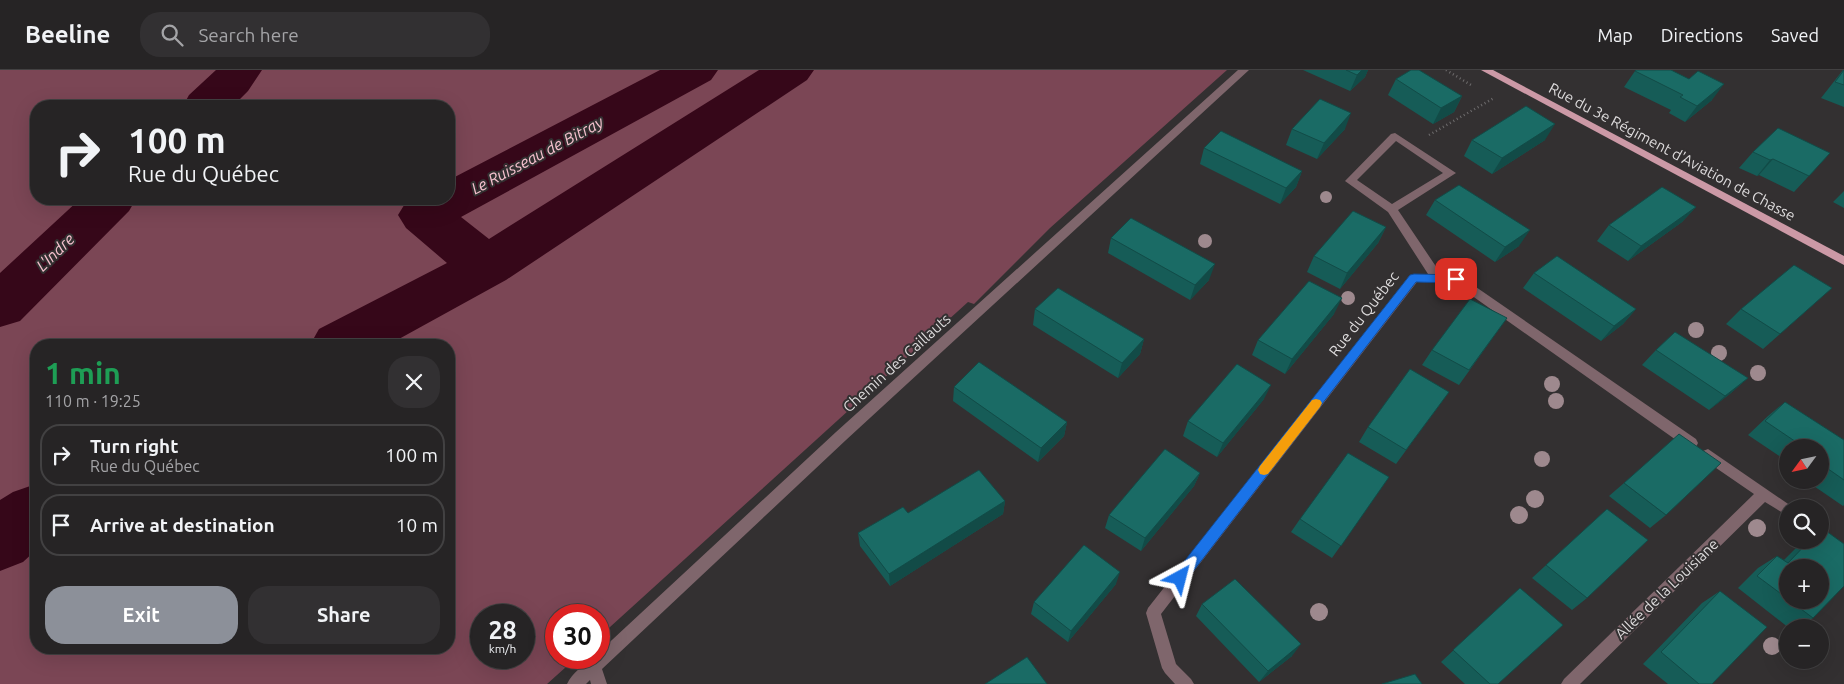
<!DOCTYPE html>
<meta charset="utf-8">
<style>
:root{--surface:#262425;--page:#323032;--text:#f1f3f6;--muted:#a4a4a7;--line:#424142;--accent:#8c9099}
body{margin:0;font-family:Ubuntu,sans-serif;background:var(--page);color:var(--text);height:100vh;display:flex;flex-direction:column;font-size:19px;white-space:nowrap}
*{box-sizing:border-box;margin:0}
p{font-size:16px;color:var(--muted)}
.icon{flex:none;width:28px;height:28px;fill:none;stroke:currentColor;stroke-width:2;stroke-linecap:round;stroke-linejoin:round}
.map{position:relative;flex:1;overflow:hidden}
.drawer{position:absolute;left:30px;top:269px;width:425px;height:315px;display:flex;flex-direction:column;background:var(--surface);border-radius:20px;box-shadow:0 5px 20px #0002,0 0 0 1px var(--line)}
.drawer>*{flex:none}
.guide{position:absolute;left:30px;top:30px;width:425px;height:105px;border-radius:20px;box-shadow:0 5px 20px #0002,0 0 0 1px var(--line);background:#262425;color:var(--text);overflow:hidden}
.needle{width:32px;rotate:237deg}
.controls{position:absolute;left:1779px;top:369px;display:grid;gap:10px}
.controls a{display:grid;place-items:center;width:50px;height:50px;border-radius:50%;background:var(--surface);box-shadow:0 5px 20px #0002,0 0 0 1px var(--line);font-size:25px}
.speed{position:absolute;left:470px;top:534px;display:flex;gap:10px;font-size:25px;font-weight:700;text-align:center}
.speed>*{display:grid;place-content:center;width:65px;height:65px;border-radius:50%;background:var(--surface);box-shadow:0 5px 20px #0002,0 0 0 1px var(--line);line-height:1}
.speed small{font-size:12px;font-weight:400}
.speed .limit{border:8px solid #d22;background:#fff;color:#111}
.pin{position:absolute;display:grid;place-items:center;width:42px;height:42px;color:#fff;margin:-21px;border-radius:10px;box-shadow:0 2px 8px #0006}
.me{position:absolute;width:55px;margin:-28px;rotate:38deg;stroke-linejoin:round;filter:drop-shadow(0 0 4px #0008)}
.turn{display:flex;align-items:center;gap:18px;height:105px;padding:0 15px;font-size:22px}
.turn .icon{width:65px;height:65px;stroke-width:2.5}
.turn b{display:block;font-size:35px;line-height:42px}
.round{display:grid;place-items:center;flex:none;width:52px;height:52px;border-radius:20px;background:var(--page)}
.headline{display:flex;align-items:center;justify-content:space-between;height:85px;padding:0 15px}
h1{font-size:30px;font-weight:700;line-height:38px;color:#1e9e55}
.primary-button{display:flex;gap:10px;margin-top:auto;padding:10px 15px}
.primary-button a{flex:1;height:58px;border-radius:20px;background:var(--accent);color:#fff;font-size:20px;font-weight:700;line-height:58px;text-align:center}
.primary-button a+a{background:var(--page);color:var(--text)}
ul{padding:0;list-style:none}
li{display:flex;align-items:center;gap:15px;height:62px;margin:0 10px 8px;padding:0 5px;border:2px solid var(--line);border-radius:20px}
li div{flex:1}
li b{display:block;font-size:19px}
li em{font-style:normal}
header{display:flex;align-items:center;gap:30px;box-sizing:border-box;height:70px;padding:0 25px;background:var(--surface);border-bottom:1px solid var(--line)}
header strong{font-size:24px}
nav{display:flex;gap:28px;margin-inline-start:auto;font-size:18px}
.search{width:350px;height:45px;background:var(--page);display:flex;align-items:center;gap:12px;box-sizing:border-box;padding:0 18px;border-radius:20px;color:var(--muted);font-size:19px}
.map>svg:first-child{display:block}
.green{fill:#7b4655;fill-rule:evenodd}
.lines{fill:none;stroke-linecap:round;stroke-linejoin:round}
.stream{fill:#360719;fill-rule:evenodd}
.river{fill:#360719;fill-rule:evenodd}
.path{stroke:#6e6c6d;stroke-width:2.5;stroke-dasharray:1 3;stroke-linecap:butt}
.minor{fill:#7f666c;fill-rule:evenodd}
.major{fill:#cc99a6;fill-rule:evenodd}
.tree{fill:#9e898e}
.wall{fill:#165c57;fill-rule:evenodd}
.shaded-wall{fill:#124b47}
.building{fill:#1a6b65;stroke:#124b47}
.route{fill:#1a73e8;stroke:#114b97}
.slow{fill:#f59e0b}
.labels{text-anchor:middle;stroke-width:4;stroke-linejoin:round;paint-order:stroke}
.street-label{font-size:15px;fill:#dddbdc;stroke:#333031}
.water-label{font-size:16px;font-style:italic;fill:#f8c3d0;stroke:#333031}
</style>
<header>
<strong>Beeline</strong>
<div class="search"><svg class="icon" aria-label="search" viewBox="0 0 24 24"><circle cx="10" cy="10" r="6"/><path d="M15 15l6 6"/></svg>Search here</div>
<nav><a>Map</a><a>Directions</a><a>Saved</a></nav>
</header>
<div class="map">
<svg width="1844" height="614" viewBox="0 0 1844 614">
<rect width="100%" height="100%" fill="#333031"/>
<path class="green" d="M 0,0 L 1227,0 L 1050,158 L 974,234 L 968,232 L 599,567 L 599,545 L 556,545 L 556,588 L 576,588 L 547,614 L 0,614 ZM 36,36 L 449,36 L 449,129 L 36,129 ZM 36,275 L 449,275 L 449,578 L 36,578 ZM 481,545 L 524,545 L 524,588 L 481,588 Z"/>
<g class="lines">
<path class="stream" d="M 12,220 L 17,224 L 15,226 L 0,233 L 0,225 Z"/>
<path class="river" d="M 216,0 L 262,0 L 248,21 L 233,36 L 183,36 L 189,25 Z
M 660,0 L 718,0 L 711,10 L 461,147 L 489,169 L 759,0 L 814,0 L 807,10 L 506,210 L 388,275 L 310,275 L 319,259 L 447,193 L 406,158 L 398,145 L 406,132 L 412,129 L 449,129 L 449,110 Z
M 80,129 L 136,129 L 129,141 L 20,251 L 0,257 L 0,203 Z
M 36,414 L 36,480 L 23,492 L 0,501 L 0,430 L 13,422 Z"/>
<path class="path" d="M 1446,0 L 1471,15
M 1429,65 L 1494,28"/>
<path class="minor" d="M 1238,0 L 1249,0 L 846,370 L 602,599 L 607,614 L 591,614 L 590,610 L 586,614 L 567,614 C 572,603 584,595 592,588 L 599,588 L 599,582 L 836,362 Z
M 1395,63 L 1456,103 L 1398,140 L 1441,204 L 1460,206 L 1696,369 L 1698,373 L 1696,377 L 1691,379 L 1686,377 L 1454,213 L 1417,212 L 1161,544 L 1176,594 L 1191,609 L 1194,614 L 1175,614 L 1165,603 L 1162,598 L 1146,543 L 1148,538 L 1410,205 L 1428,204 L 1388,142 L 1345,111 L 1391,64 ZM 1396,71 L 1443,103 L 1392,134 L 1357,110 Z
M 1708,379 L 1794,438 L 1788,438 L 1788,446 L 1765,432 L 1580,614 L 1561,614 L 1564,609 L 1754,424 L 1703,389 L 1701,385 L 1703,381 Z"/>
<path class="major" d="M 1481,0 L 1493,0 L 1844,186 L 1844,195 Z"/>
</g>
<g class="tree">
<circle cx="1326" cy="127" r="6"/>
<circle cx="1205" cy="171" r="7"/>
<circle cx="1348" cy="228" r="7"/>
<circle cx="1696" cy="260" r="8"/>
<circle cx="1719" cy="283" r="8"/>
<circle cx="1758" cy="303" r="8"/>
<circle cx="1552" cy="314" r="8"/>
<circle cx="1556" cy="331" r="8"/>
<circle cx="1542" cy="389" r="8"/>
<circle cx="1535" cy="429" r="9"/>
<circle cx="1519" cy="445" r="9"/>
<circle cx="1757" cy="458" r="9"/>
<circle cx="1319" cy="542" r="9"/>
<circle cx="1772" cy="576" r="9"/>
</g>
<path class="wall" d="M 1303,0 L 1368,0 L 1365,7 L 1350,21 Z
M 1843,0 L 1844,0 L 1844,37 L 1821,28 Z
M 1635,1 L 1689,9 L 1712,30 L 1685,52 L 1669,43 L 1671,40 L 1624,17 Z
M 1396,9 L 1462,26 L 1454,42 L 1433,54 L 1388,25 Z
M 1292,59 L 1345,59 L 1317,89 L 1286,75 Z
M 1472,70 L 1545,70 L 1492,104 L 1464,86 Z
M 1204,78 L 1302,101 L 1296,117 L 1280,134 L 1200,94 Z
M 1753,82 L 1830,83 L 1794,122 L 1759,105 L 1757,106 L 1739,98 Z
M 1844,121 L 1844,138 L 1833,132 Z
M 1435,130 L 1519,176 L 1495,192 L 1426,145 Z
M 1696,137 L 1682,152 L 1628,191 L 1597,171 L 1609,155 Z
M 1386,157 L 1378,173 L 1340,219 L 1307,202 L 1314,186 Z
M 1111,168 L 1209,210 L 1190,230 L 1108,183 Z
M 1534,203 L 1636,239 L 1623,254 L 1601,271 L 1523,218 Z
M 1815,233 L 1763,279 L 1726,254 L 1741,239 Z
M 1035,239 L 1144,269 L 1140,284 L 1118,308 L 1033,255 Z
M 1334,244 L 1285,304 L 1252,285 L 1258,270 Z
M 1507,248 L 1459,315 L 1422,295 L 1432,280 Z
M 1656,280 L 1748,308 L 1731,323 L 1709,340 L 1642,295 Z
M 954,317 L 1067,352 L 1064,366 L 1038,392 L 953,331 Z
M 1449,322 L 1396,394 L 1359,372 L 1368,357 Z
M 1264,329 L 1217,387 L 1183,366 L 1188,351 Z
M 1785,332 L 1844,370 L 1844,435 L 1843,436 L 1805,410 L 1820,410 L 1820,378 L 1788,378 L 1788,392 L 1748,365 L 1768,346 Z
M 1200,403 L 1194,416 L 1141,481 L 1105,458 L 1109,445 Z
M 1389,407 L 1332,488 L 1291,462 L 1300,449 Z
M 1624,413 L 1666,445 L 1650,458 L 1609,426 Z
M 1005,431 L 1003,444 L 890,516 L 860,476 L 858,463 L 908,443 Z
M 1607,439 L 1587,528 L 1572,540 L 1532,508 Z
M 1822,458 L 1844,474 L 1844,516 L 1813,548 L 1797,558 L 1789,558 L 1738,518 L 1758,498 L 1777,486 L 1784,490 L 1804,470 L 1820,470 L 1820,459 ZM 1788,498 L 1820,498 L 1820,530 L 1788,530 Z
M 1116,514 L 1068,572 L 1031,544 L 1034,532 Z
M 1520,518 L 1498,614 L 1465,614 L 1441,592 Z
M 1720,521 L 1712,614 L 1668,614 L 1643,594 L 1702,533 Z
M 1202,534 L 1292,586 L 1259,612 L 1196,546 Z"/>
<path class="shaded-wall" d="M 1362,0 L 1368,0 L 1365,7 L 1350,21 L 1357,5 Z
M 1724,14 L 1712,30 L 1685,52 L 1697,36 Z
M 1462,26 L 1454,42 L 1433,54 L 1441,38 Z
M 1351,43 L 1345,59 L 1317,89 L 1324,73 Z
M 1555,54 L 1545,70 L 1492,104 L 1502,88 Z
M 1773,89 L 1759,105 L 1757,106 L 1770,90 Z
M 1302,101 L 1296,117 L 1280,134 L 1286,118 Z
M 1696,137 L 1682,152 L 1628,191 L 1641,176 Z
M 1386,157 L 1378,173 L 1340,219 L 1347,203 Z
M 1530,160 L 1519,176 L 1495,192 L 1505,177 Z
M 1215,194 L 1209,210 L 1190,230 L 1195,215 Z
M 1342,228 L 1334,244 L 1285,304 L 1292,289 Z
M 1636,239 L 1623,254 L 1601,271 L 1614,256 Z
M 1144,269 L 1140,284 L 1118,308 L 1122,293 Z
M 1748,308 L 1731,323 L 1709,340 L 1725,326 Z
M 1271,315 L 1264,329 L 1217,387 L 1223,373 Z
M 1067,352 L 1064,366 L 1038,392 L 1041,378 Z
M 1200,403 L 1194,416 L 1141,481 L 1145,468 Z
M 1005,431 L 1003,444 L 890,516 L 889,504 Z
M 1120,502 L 1116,514 L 1068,572 L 1071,561 Z
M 1301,574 L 1292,586 L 1259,612 L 1268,601 Z"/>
<path class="building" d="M 1346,0 L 1362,0 L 1357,5 Z
M 1411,0 L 1419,0 L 1462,26 L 1441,38 L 1396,9 Z
M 1636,0 L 1671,0 L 1689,9 L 1698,1 L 1724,14 L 1697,36 L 1680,27 L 1683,25 L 1635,1 Z
M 1844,0 L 1844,15 L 1835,12 Z
M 1320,29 L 1351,43 L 1324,73 L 1292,59 Z
M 1526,36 L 1555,54 L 1502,88 L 1472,70 Z
M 1778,58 L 1830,83 L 1809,106 L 1773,89 L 1770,90 L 1753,82 Z
M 1221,61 L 1302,101 L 1286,118 L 1204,78 Z
M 1459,115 L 1530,160 L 1505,177 L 1435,130 Z
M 1662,117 L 1696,137 L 1641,176 L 1609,155 Z
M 1353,141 L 1386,157 L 1347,203 L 1314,186 Z
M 1131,148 L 1215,194 L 1195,215 L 1111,168 Z
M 1557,186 L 1636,239 L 1614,256 L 1534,203 Z
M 1794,195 L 1832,218 L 1780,264 L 1741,239 Z
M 1309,211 L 1342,228 L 1292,289 L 1258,270 Z
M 1058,218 L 1144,269 L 1122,293 L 1035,239 Z
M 1470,229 L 1507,248 L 1469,300 L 1432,280 Z
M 1675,262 L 1748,308 L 1725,326 L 1656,280 Z
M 979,292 L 1067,352 L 1041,378 L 954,317 Z
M 1237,294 L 1271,315 L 1223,373 L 1188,351 Z
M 1410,299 L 1449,322 L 1406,380 L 1368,357 Z
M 1785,332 L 1844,370 L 1844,410 L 1824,396 L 1828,393 L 1820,387 L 1820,378 L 1805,378 L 1765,351 Z
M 1679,364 L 1721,393 L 1666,445 L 1624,413 Z
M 1165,379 L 1200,403 L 1145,468 L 1109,445 Z
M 1348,383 L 1389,407 L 1341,476 L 1300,449 Z
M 979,400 L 1005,431 L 889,504 L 858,463 L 903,437 L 908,443 Z
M 1607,439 L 1648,470 L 1587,528 L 1546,495 Z
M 1822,458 L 1844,474 L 1844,516 L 1813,548 L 1789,530 L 1820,530 L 1820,498 L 1788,498 L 1788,529 L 1757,506 L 1777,486 L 1788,493 L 1810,470 L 1820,470 L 1820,460 Z
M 1084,475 L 1120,502 L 1071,561 L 1034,532 Z
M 1235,509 L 1301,574 L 1268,601 L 1202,534 Z
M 1520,518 L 1563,555 L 1498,614 L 1490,614 L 1453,580 Z
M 1720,521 L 1767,557 L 1712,614 L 1699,614 L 1661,582 Z
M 1027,587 L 1047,614 L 985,614 Z
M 1415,604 L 1422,614 L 1382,614 Z"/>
<path class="route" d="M 1414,204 L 1456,205 L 1461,209 L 1456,213 L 1416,212 L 1185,512 L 1180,514 L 1175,512 L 1173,508 L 1175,503 L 1410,205 Z"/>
<path class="slow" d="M 1316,329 L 1320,330 L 1322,333 L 1320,337 L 1268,404 L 1264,405 L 1260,404 L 1258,400 L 1260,396 L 1312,330 Z"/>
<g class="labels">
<g class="street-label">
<text transform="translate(1672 82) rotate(28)" y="5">Rue du 3e Régiment d'Aviation de Chasse</text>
<text transform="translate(1364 244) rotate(-52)" y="5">Rue du Québec</text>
<text transform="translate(897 293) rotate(-42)" y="5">Chemin des Caillauts</text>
<text transform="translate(1667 519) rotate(-44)" y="5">Allée de la Louisiane</text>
</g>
<g class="water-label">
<text transform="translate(537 85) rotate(-28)" y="6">Le Ruisseau de Bitray</text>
<text transform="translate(55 182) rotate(-44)" y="6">L'Indre</text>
</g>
</g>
</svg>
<div class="controls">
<a><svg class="needle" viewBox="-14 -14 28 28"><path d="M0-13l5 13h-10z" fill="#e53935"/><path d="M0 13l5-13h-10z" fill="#a4a4a7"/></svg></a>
<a><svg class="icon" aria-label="search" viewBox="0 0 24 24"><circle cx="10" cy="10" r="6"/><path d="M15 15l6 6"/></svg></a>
<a>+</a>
<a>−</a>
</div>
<div class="speed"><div>28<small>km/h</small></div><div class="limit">30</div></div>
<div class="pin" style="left:1456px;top:209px;background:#d93025"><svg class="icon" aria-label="arrive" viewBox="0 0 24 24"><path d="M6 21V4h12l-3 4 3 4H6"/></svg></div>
<svg class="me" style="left:1180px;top:508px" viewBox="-20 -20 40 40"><path d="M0-17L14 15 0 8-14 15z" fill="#1a73e8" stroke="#fff" stroke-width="4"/></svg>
<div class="guide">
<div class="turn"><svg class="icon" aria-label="right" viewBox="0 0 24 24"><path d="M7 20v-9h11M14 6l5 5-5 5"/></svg><div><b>100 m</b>Rue du Québec</div></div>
</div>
<section class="drawer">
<div class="headline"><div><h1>1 min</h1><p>110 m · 19:25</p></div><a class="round"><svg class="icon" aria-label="close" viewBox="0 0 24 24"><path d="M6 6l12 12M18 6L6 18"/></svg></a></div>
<ul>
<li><svg class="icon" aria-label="right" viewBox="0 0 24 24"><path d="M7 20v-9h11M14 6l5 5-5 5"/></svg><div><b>Turn right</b><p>Rue du Québec</p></div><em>100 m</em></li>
<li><svg class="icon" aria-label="arrive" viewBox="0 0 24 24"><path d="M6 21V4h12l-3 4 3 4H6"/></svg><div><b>Arrive at destination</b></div><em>10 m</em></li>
</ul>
<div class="primary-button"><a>Exit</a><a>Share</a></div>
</section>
</div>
